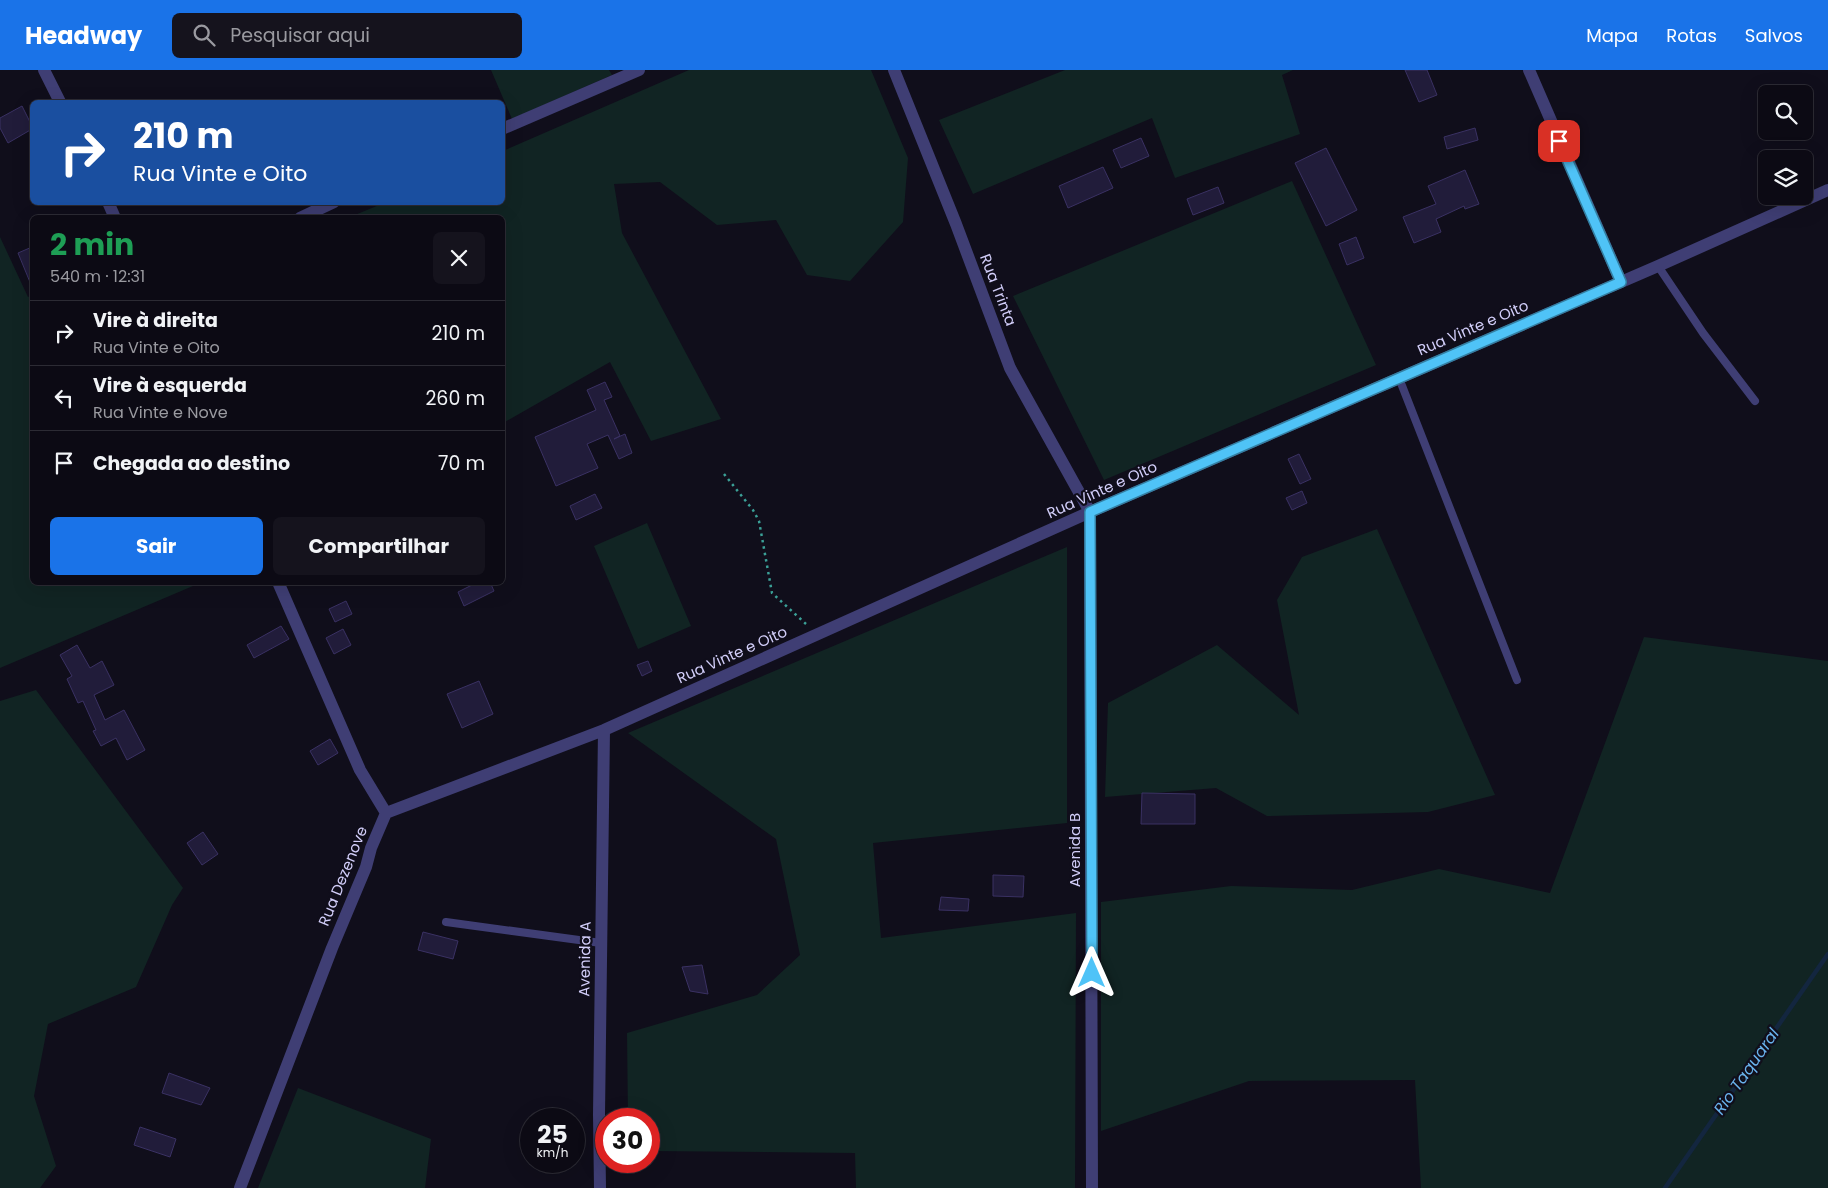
<!DOCTYPE html>
<html lang="pt">
<meta charset="utf-8">
<style>
:root{--surface:#0c0a14;--page:#15131d;--text:#f1f3f6;--muted:#9a9aa0;--line:#2c2b34;--accent:#1a73e8}
body{margin:0;font-family:Poppins,sans-serif;background:var(--page);color:var(--text);height:100vh;display:flex;flex-direction:column;font-size:19px;white-space:nowrap}
*{box-sizing:border-box;margin:0}
p{font-size:16px;color:var(--muted)}
.icon{flex:none;width:28px;height:28px;fill:none;stroke:currentColor;stroke-width:2;stroke-linecap:round;stroke-linejoin:round}
.map{position:relative;flex:1;overflow:hidden}
.drawer{position:absolute;left:30px;top:145px;width:475px;height:370px;display:flex;flex-direction:column;background:var(--surface);border-radius:8px;box-shadow:0 5px 20px #0002,0 0 0 1px var(--line)}
.drawer>*{flex:none}
.top-card{position:absolute;left:30px;top:30px;width:475px;height:105px;border-radius:8px;box-shadow:0 5px 20px #0002,0 0 0 1px var(--line);background:#1a4fa0;color:#fff;overflow:hidden}
.tools{position:absolute;left:1758px;top:15px;display:grid;gap:10px}
.tools a{display:grid;place-items:center;width:55px;height:55px;border-radius:8px;background:var(--surface);box-shadow:0 5px 20px #0002,0 0 0 1px var(--line);font-size:25px}
.speed{position:absolute;left:520px;top:1038px;display:flex;gap:10px;font-size:25px;font-weight:700;text-align:center}
.speed>*{display:grid;place-content:center;width:65px;height:65px;border-radius:50%;background:var(--surface);box-shadow:0 5px 20px #0002,0 0 0 1px var(--line);line-height:1}
.speed small{font-size:12px;font-weight:400}
.speed .limit{border:8px solid #d22;background:#fff;color:#111}
.pin{position:absolute;display:grid;place-items:center;width:42px;height:42px;color:#fff;margin:-21px;border-radius:10px;box-shadow:0 2px 8px #0006}
.me{position:absolute;width:55px;margin:-28px;rotate:0deg;stroke-linejoin:round;filter:drop-shadow(0 0 4px #0008)}
.turn{display:flex;align-items:center;gap:18px;height:105px;padding:0 20px;font-size:22px}
.turn .icon{width:65px;height:65px;stroke-width:2.5}
.turn b{display:block;font-size:35px;line-height:42px}
.round{display:grid;place-items:center;flex:none;width:52px;height:52px;border-radius:8px;background:var(--page)}
.overview{display:flex;align-items:center;justify-content:space-between;height:85px;padding:0 20px}
h1{font-size:30px;font-weight:700;line-height:38px;color:#1e9e55}
.button{display:flex;gap:10px;margin-top:auto;padding:10px 20px}
.button a{flex:1;height:58px;border-radius:8px;background:var(--accent);color:#fff;font-size:20px;font-weight:700;line-height:58px;text-align:center}
.button a+a{background:var(--page);color:var(--text)}
ul{padding:0;list-style:none}
li{display:flex;align-items:center;gap:15px;height:65px;padding:0 20px;border-top:1px solid var(--line)}
li div{flex:1}
li b{display:block;font-size:19px}
li em{font-style:normal}
header{display:flex;align-items:center;gap:30px;box-sizing:border-box;height:70px;padding:0 25px;background:var(--accent);color:#fff}
header strong{font-size:24px}
nav{display:flex;gap:28px;margin-inline-start:auto;font-size:18px}
.search{width:350px;height:45px;background:var(--page);display:flex;align-items:center;gap:12px;box-sizing:border-box;padding:0 18px;border-radius:8px;color:var(--muted);font-size:19px}
.map>svg:first-child{display:block}
.green{fill:#112423}
.lines{fill:none;stroke-linecap:round;stroke-linejoin:round}
.stream{stroke:#13263f;stroke-width:4.5}
.building{fill:#211c3a;stroke:#3a3163}
.path{stroke:#3ba097;stroke-width:2.5;stroke-dasharray:2.5 4;stroke-linecap:butt}
.service{stroke:#3f3e74;stroke-width:8}
.minor{stroke:#3f3e74;stroke-width:12}
.route-casing{stroke:#337fa1;stroke-width:12}
.route{stroke:#4fc3f7;stroke-width:9}
.labels{text-anchor:middle;stroke-width:4.5;stroke-linejoin:round;paint-order:stroke}
.street-label{font-size:15px;fill:#d2cef9;stroke:#100e1b}
.water-label{font-size:16px;font-style:italic;fill:#69b2ec;stroke:#100e1b}
</style>
<header>
<strong>Headway</strong>
<div class="search"><svg class="icon" aria-label="search" viewBox="0 0 24 24"><circle cx="10" cy="10" r="6"/><path d="M15 15l6 6"/></svg>Pesquisar aqui</div>
<nav><a>Mapa</a><a>Rotas</a><a>Salvos</a></nav>
</header>
<div class="map">
<svg width="1828" height="1118" viewBox="0 0 1828 1118">
<rect width="100%" height="100%" fill="#100e1b"/>
<path class="green" d="M 491,0 L 609,0 L 612,5 L 512,49 Z
M 689,0 L 871,0 L 908,88 L 903,152 L 850,211 L 807,205 L 776,150 L 717,155 L 660,112 L 614,114 L 622,163 L 721,349 L 651,371 L 610,292 L 503,353 L 502,148 L 350,147 L 384,133 L 502,132 L 503,81 Z
M 1065,0 L 1293,0 L 1282,5 L 1300,64 L 1175,108 L 1152,48 L 973,124 L 939,50 Z
M 1292,111 L 1376,295 L 1104,410 L 1013,226 Z
M 0,167 L 28,227 L 32,225 L 32,512 L 200,513 L 0,598 Z
M 647,453 L 691,556 L 638,579 L 594,476 Z
M 1377,459 L 1495,725 L 1428,742 L 1267,746 L 1216,718 L 1105,727 L 1108,633 L 1217,575 L 1299,645 L 1277,530 L 1302,487 Z
M 1067,477 L 1067,753 L 873,773 L 881,868 L 1076,843 L 1075,1118 L 856,1118 L 855,1083 L 649,1081 L 649,1049 L 628,1049 L 627,963 L 757,925 L 800,885 L 776,769 L 628,663 Z
M 1644,567 L 1828,591 L 1828,1118 L 1421,1118 L 1415,1010 L 1249,1011 L 1101,1061 L 1101,832 L 1231,816 L 1352,820 L 1439,799 L 1550,823 Z
M 36,620 L 183,818 L 172,835 L 136,917 L 48,954 L 34,1026 L 56,1096 L 40,1118 L 0,1118 L 0,631 Z
M 298,1018 L 431,1069 L 425,1118 L 258,1118 Z"/>
<g class="lines">
<path class="stream" d="M 1665,1118 L 1828,884"/>
</g>
<path class="building" d="M 1405,0 L 1427,0 L 1437,25 L 1419,32 Z
M 22,36 L 32,56 L 32,59 L 8,73 L 0,58 L 0,48 Z
M 1475,58 L 1478,70 L 1447,79 L 1444,67 Z
M 1141,68 L 1149,86 L 1121,98 L 1113,80 Z
M 1326,78 L 1357,140 L 1326,156 L 1295,93 Z
M 1103,97 L 1113,118 L 1068,138 L 1059,116 Z
M 1465,100 L 1479,134 L 1465,139 L 1464,136 L 1436,149 L 1441,162 L 1414,173 L 1403,147 L 1436,134 L 1428,116 Z
M 1218,117 L 1224,133 L 1193,145 L 1187,129 Z
M 1356,167 L 1364,188 L 1347,195 L 1339,174 Z
M 32,177 L 32,217 L 18,183 Z
M 605,312 L 612,327 L 604,330 L 620,366 L 614,369 L 625,364 L 632,383 L 619,389 L 608,365 L 587,374 L 598,398 L 556,416 L 535,367 L 596,340 L 587,320 Z
M 1299,384 L 1311,409 L 1300,414 L 1288,389 Z
M 1302,421 L 1307,433 L 1292,440 L 1286,428 Z
M 595,424 L 602,438 L 576,450 L 570,436 Z
M 478,512 L 490,512 L 494,521 L 464,536 L 458,522 Z
M 346,531 L 352,544 L 335,552 L 329,539 Z
M 281,556 L 289,569 L 254,588 L 247,575 Z
M 343,559 L 351,575 L 334,584 L 326,568 Z
M 77,575 L 90,598 L 102,591 L 114,615 L 94,625 L 105,650 L 124,640 L 145,680 L 127,690 L 116,668 L 101,676 L 93,661 L 96,660 L 83,631 L 78,633 L 67,609 L 72,606 L 60,585 Z
M 648,591 L 652,601 L 642,606 L 637,595 Z
M 479,611 L 493,644 L 462,658 L 447,624 Z
M 330,669 L 338,683 L 318,695 L 310,681 Z
M 1142,723 L 1195,724 L 1195,754 L 1141,754 Z
M 203,762 L 218,784 L 202,795 L 187,773 Z
M 993,805 L 1024,806 L 1023,827 L 993,826 Z
M 941,827 L 969,829 L 968,841 L 939,840 Z
M 423,862 L 458,871 L 453,889 L 418,880 Z
M 702,895 L 708,924 L 690,921 L 682,897 Z
M 169,1003 L 210,1018 L 201,1035 L 162,1023 Z
M 140,1057 L 176,1069 L 170,1087 L 134,1075 Z"/>
<g class="lines">
<path class="path" d="M 724,404 L 753,440 L 759,451 L 772,523 L 806,554"/>
<path class="service" d="M 1658,196 L 1703,263 L 1755,331
M 1399,308 L 1517,610
M 446,852 L 601,873"/>
<path class="minor" d="M 44,0 L 60,32
M 894,0 L 956,154 L 1010,298 L 1090,442 L 1092,1118
M 1529,0 L 1621,212
M 502,59 L 639,0
M 108,132 L 115,148
M 300,148 L 334,132
M 386,743 L 604,660 L 1090,442 L 1658,196 L 1828,120
M 240,1118 L 332,878 L 366,797 L 371,778 L 386,743 L 360,700 L 278,512
M 600,1118 L 599,1045 L 604,660"/>
</g>
<g class="lines">
<g class="route-casing">
<path id="route" d="M 1092,903 L 1090,442 L 1621,212 L 1559,71"/>
</g>
<use href="#route" class="route"/>
</g>
<g class="labels">
<g class="street-label">
<text transform="translate(998 220) rotate(69)" y="5">Rua Trinta</text>
<text transform="translate(1473 258) rotate(-23)" y="5">Rua Vinte e Oito</text>
<text transform="translate(1102 420) rotate(-24)" y="5">Rua Vinte e Oito</text>
<text transform="translate(732 585) rotate(-24)" y="5">Rua Vinte e Oito</text>
<text transform="translate(1075 780) rotate(-90)" y="5">Avenida B</text>
<text transform="translate(343 806) rotate(-68)" y="5">Rua Dezenove</text>
<text transform="translate(585 889) rotate(-89)" y="5">Avenida A</text>
</g>
<g class="water-label">
<text transform="translate(1746 1001) rotate(-55)" y="6">Rio Taquaral</text>
</g>
</g>
</svg>
<div class="tools">
<a><svg class="icon" aria-label="search" viewBox="0 0 24 24"><circle cx="10" cy="10" r="6"/><path d="M15 15l6 6"/></svg></a>
<a><svg class="icon" aria-label="layers" viewBox="0 0 24 24"><path d="M12 4l9 5-9 5-9-5zM3 14l9 5 9-5"/></svg></a>
</div>
<div class="speed"><div>25<small>km/h</small></div><div class="limit">30</div></div>
<div class="pin" style="left:1559px;top:71px;background:#d93025"><svg class="icon" aria-label="arrive" viewBox="0 0 24 24"><path d="M6 21V4h12l-3 4 3 4H6"/></svg></div>
<svg class="me" style="left:1092px;top:903px" viewBox="-20 -20 40 40"><path d="M0-17L14 15 0 8-14 15z" fill="#4fc3f7" stroke="#fff" stroke-width="4"/></svg>
<div class="top-card">
<div class="turn"><svg class="icon" aria-label="right" viewBox="0 0 24 24"><path d="M7 20v-9h11M14 6l5 5-5 5"/></svg><div><b>210 m</b>Rua Vinte e Oito</div></div>
</div>
<section class="drawer">
<div class="overview"><div><h1>2 min</h1><p>540 m · 12:31</p></div><a class="round"><svg class="icon" aria-label="close" viewBox="0 0 24 24"><path d="M6 6l12 12M18 6L6 18"/></svg></a></div>
<ul>
<li><svg class="icon" aria-label="right" viewBox="0 0 24 24"><path d="M7 20v-9h11M14 6l5 5-5 5"/></svg><div><b>Vire à direita</b><p>Rua Vinte e Oito</p></div><em>210 m</em></li>
<li><svg class="icon" aria-label="left" viewBox="0 0 24 24"><path d="M17 20v-9H6M10 6l-5 5 5 5"/></svg><div><b>Vire à esquerda</b><p>Rua Vinte e Nove</p></div><em>260 m</em></li>
<li><svg class="icon" aria-label="arrive" viewBox="0 0 24 24"><path d="M6 21V4h12l-3 4 3 4H6"/></svg><div><b>Chegada ao destino</b></div><em>70 m</em></li>
</ul>
<div class="button"><a>Sair</a><a>Compartilhar</a></div>
</section>
</div>
